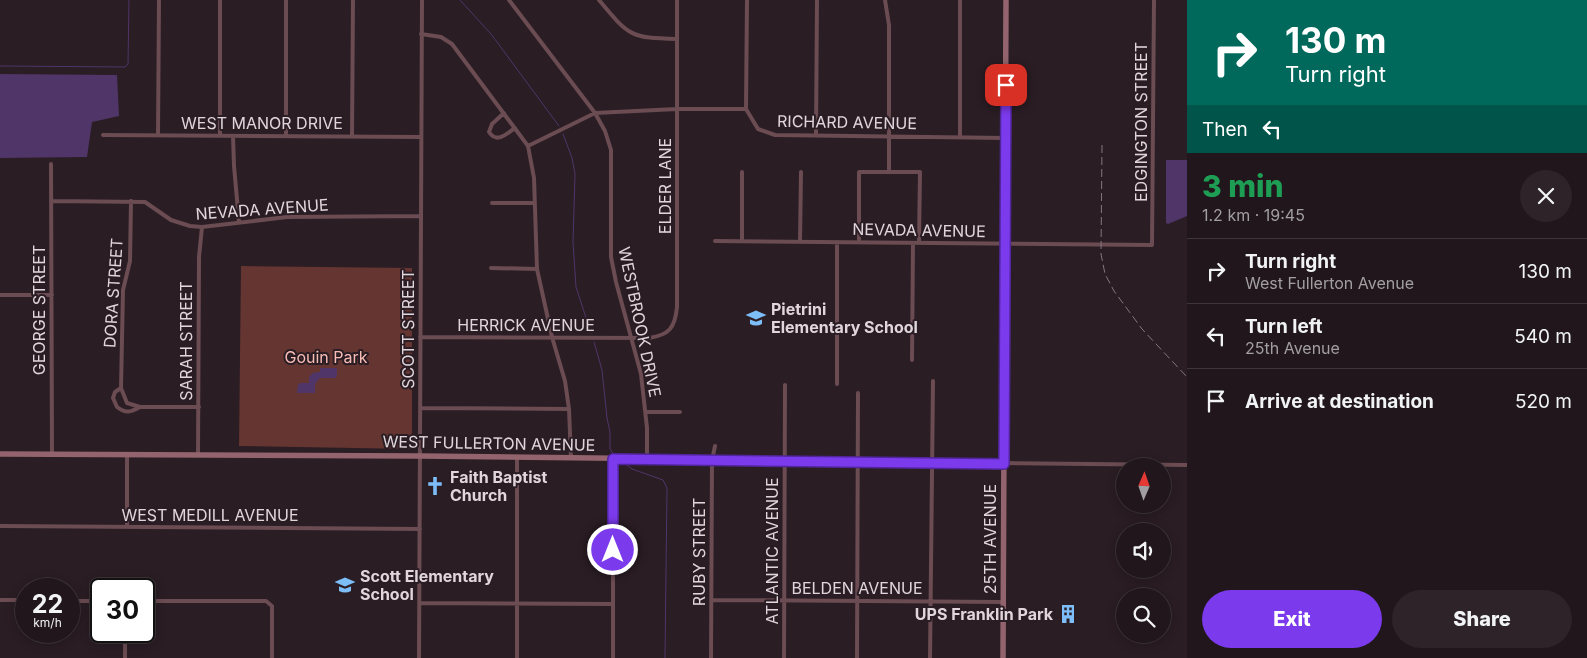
<!DOCTYPE html>
<meta charset="utf-8">
<style>
:root{--surface:#20161b;--page:#2d2328;--text:#f1f3f6;--muted:#a29fa3;--line:#3d353a;--accent:#7c3aed}
body{margin:0;font-family:Inter,sans-serif;background:var(--page);color:var(--text);height:100vh;display:flex;flex-direction:column;font-size:19px;white-space:nowrap}
*{box-sizing:border-box;margin:0}
p{font-size:16px;color:var(--muted)}
.icon{flex:none;width:28px;height:28px;fill:none;stroke:currentColor;stroke-width:2;stroke-linecap:round;stroke-linejoin:round}
.map{position:relative;flex:1;overflow:hidden}
.details{display:flex;flex-direction:column;background:var(--surface);width:400px}
.details>*{flex:none}
.top-card{background:#00695c;color:#fff;overflow:hidden}
.needle{width:32px;rotate:2deg}
.fabs{position:absolute;left:1116px;top:458px;display:grid;gap:10px}
.fabs a{display:grid;place-items:center;width:55px;height:55px;border-radius:50%;background:var(--surface);box-shadow:0 2px 12px #0003,0 0 0 1px var(--line);font-size:25px}
.speed{position:absolute;left:15px;top:578px;display:flex;gap:10px;font-size:25px;font-weight:700;text-align:center}
.speed>*{display:grid;place-content:center;width:65px;height:65px;border-radius:50%;background:var(--surface);box-shadow:0 2px 12px #0003,0 0 0 1px var(--line);line-height:1}
.speed small{font-size:12px;font-weight:400}
.speed .limit{border:2px solid #111;border-radius:8px;background:#fff;color:#111}
.pin{position:absolute;display:grid;place-items:center;width:42px;height:42px;color:#fff;margin:-21px;border-radius:10px;box-shadow:0 2px 8px #0006}
.me{position:absolute;width:55px;margin:-28px;rotate:0deg;stroke-linejoin:round;filter:drop-shadow(0 0 4px #0008)}
.turn{display:flex;align-items:center;gap:18px;height:105px;padding:0 15px;font-size:22px}
.turn .icon{width:65px;height:65px;stroke-width:2.5}
.turn b{display:block;font-size:35px;line-height:42px}
.then{display:flex;align-items:center;height:48px;padding:0 15px;background:#0003;gap:10px;font-size:19px}
.round{display:grid;place-items:center;flex:none;width:52px;height:52px;border-radius:26px;background:var(--page)}
.headline{display:flex;align-items:center;justify-content:space-between;height:85px;padding:0 15px}
h1{font-size:30px;font-weight:800;line-height:38px;color:#1e9e55}
.action{display:flex;gap:10px;margin-top:auto;padding:10px 15px}
.action a{flex:1;height:58px;border-radius:30px;background:var(--accent);color:#fff;font-size:20px;font-weight:800;line-height:58px;text-align:center}
.action a+a{background:var(--page);color:var(--text)}
ul{padding:0;list-style:none}
li{display:flex;align-items:center;gap:15px;height:65px;padding:0 15px;border-top:1px solid var(--line)}
li div{flex:1}
li b{display:block;font-size:19px}
li em{font-style:normal}
main{display:flex;flex:1;min-height:0}
.map>svg:first-child{display:block}
.green{fill:#643531}
.water{fill:#503569}
.lines{fill:none;stroke-linecap:round;stroke-linejoin:round}
.stream{stroke:#503569;stroke-width:1}
.street{stroke:#6a4c52;stroke-width:4}
.secondary{stroke:#93646d;stroke-width:5.5}
.rail{stroke:#83787e;stroke-width:1;stroke-dasharray:8 4;stroke-linecap:butt}
.route-casing{stroke:#51269a;stroke-width:12}
.route{stroke:#7c3aed;stroke-width:9}
.labels{text-anchor:middle;stroke-width:4;stroke-linejoin:round;paint-order:stroke}
.street-label{font-size:16px;fill:#e0d6db;stroke:#2a1d24}
.poi-label{font-size:16px;font-weight:bold;fill:#e0d6db;stroke:#2a1d24;text-anchor:start}
.park-label{font-size:16px;fill:#f9bcb4;stroke:#2a1d24}
</style>
<main>
<div class="map">
<svg width="1187" height="658" viewBox="0 0 1187 658">
<rect width="100%" height="100%" fill="#2a1d24"/>
<path class="green" d="M 241,266 L 412,268 L 412,449 L 239,446 Z"/>
<path class="water" d="M 0,74 L 117,75 L 119,116 L 92,122 L 87,157 L 0,158 Z
M 1166,160 L 1187,160 L 1187,216 L 1168,224 L 1166,223 Z
M 320,368 L 337,368 L 337,376 L 335,378 L 320,378 L 315,384 L 315,393 L 297,393 L 298,385 L 300,383 L 309,383 L 309,377 L 313,373 L 320,372 Z"/>
<g class="lines">
<path class="stream" d="M 460,0 L 491,34 L 559,126
M 0,66 L 125,67 L 128,64 L 129,0
M 563,134 L 572,158 L 575,174 L 573,242 L 576,287 L 591,333
M 594,342 L 602,370 L 607,418 L 610,432 L 610,449 L 615,456
M 622,461 L 632,469 L 663,480 L 667,488 L 665,658"/>
<path class="street" d="M 509,0 L 595,113 L 605,131 L 611,150 L 611,257 L 616,282 L 641,374 L 647,428 L 647,459
M 599,0 C 629,36 630,38 677,39
M 747,0 L 746,109 L 758,129 L 775,135 L 1006,138
M 885,0 L 889,25 L 889,172
M 421,34 L 441,37 L 452,44 L 528,146 L 534,178 L 537,269 L 552,337 L 565,381 L 569,409 L 571,458
M 504,113 L 492,124 L 489,132 C 497,144 506,134 515,128
M 103,135 L 421,137
M 158,135 L 159,0
M 220,136 L 220,0
M 233,136 L 234,166 L 239,222
M 286,136 L 286,0
M 352,136 L 353,0
M 816,136 L 817,0
M 960,137 L 960,0
M 528,146 L 595,113 L 677,109 L 746,109
M 51,164 L 52,455
M 51,201 L 145,202 L 171,220 L 190,226 L 202,227 L 287,217 L 421,216
M 131,201 L 130,261 L 123,290 L 121,388 L 127,403 L 140,407 L 199,407
M 492,203 L 534,203
M 715,241 L 1152,245 L 1154,0
M 742,241 L 742,172
M 800,241 L 801,172
M 859,242 L 859,172 L 920,172 L 919,243
M 491,268 L 537,269
M 0,295 L 52,295
M 420,337 L 649,338 C 669,335 675,328 677,307 L 677,0
M 912,360 L 913,243
M 837,384 L 837,242
M 121,388 L 115,392 L 113,398 L 117,407 C 126,414 131,412 140,407
M 420,408 L 569,409
M 646,412 L 680,412
M 127,454 L 127,527
M 198,455 L 199,257 L 202,227
M 517,458 L 517,658
M 613,459 L 613,658
M 1004,463 L 1187,465
M 0,526 L 420,529
M 0,600 L 26,600
M 711,600 L 1003,602
M 69,601 L 101,601
M 144,601 L 266,601 L 272,606 L 272,658
M 420,603 L 613,604
M 125,658 L 125,631
M 419,658 L 422,0
M 711,658 L 712,460 L 715,446
M 784,658 L 785,385
M 857,658 L 858,393
M 930,658 L 933,381"/>
<path class="secondary" d="M 0,454 L 420,456 L 1004,463
M 1003,658 L 1006,0"/>
<path class="rail" d="M 1102,145 L 1101,254 L 1105,274 L 1114,291 L 1142,329 L 1187,377"/>
</g>
<g class="lines">
<g class="route-casing">
<path id="route" d="M 613,550 L 613,459 L 1004,464 L 1006,85"/>
</g>
<use href="#route" class="route"/>
</g>
<defs>
<g id="school-bare" transform="scale(1.5)"><path d="M0-5L7-2L0 1L-7-2ZM-4 1L0 2.5L4 1V4Q0 6-4 4Z" fill="#7dbef9" stroke="#2a1d24" stroke-width="2.5" paint-order="stroke"/></g>
<g id="church-bare" transform="scale(1.5)"><path d="M-1.2-6h2.4v3.5h3.3v2.4h-3.3V6h-2.4V-.1h-3.3v-2.4h3.3Z" fill="#7dbef9" stroke="#2a1d24" stroke-width="2.5" paint-order="stroke"/></g>
<g id="building-bare" transform="scale(1.5)"><path d="M-4-6H4V6H1V3H-1V6H-4ZM-2.5-4.3h1.7v1.8h-1.7ZM.8-4.3h1.7v1.8H.8ZM-2.5-1h1.7V.8h-1.7ZM.8-1h1.7V.8H.8Z" fill="#7dbef9" stroke="#2a1d24" stroke-width="2.5" paint-order="stroke"/></g>
</defs>
<g fill-rule="evenodd">
<use href="#school-bare" x="756" y="318"/>
<use href="#church-bare" x="435" y="486"/>
<use href="#school-bare" x="345" y="585"/>
<use href="#building-bare" x="1068" y="614"/>
</g>
<g class="labels">
<g class="street-label">
<text transform="translate(847 122) rotate(1)" y="6">RICHARD AVENUE</text>
<text transform="translate(1141 122) rotate(-90)" y="6">EDGINGTON STREET</text>
<text x="262" y="129">WEST MANOR DRIVE</text>
<text transform="translate(665 186) rotate(-90)" y="6">ELDER LANE</text>
<text transform="translate(262 209) rotate(-4)" y="6">NEVADA AVENUE</text>
<text transform="translate(919 230) rotate(1)" y="6">NEVADA AVENUE</text>
<text transform="translate(113 293) rotate(-86)" y="6">DORA STREET</text>
<text transform="translate(39 310) rotate(-90)" y="6">GEORGE STREET</text>
<text transform="translate(640 322) rotate(78)" y="6">WESTBROOK DRIVE</text>
<text x="526" y="331">HERRICK AVENUE</text>
<text transform="translate(408 329) rotate(-90)" y="6">SCOTT STREET</text>
<text transform="translate(186 341) rotate(-90)" y="6">SARAH STREET</text>
<text transform="translate(489 443) rotate(1)" y="6">WEST FULLERTON AVENUE</text>
<text x="210" y="521">WEST MEDILL AVENUE</text>
<text transform="translate(990 539) rotate(-90)" y="6">25TH AVENUE</text>
<text transform="translate(772 551) rotate(-90)" y="6">ATLANTIC AVENUE</text>
<text transform="translate(699 552) rotate(-90)" y="6">RUBY STREET</text>
<text x="857" y="594">BELDEN AVENUE</text>
</g>
<g class="poi-label">
<text x="771" y="315">Pietrini<tspan x="771" dy="18">Elementary School</tspan></text>
<text x="450" y="483">Faith Baptist<tspan x="450" dy="18">Church</tspan></text>
<text x="360" y="582">Scott Elementary<tspan x="360" dy="18">School</tspan></text>
<text x="1053" y="620" text-anchor="end">UPS Franklin Park</text>
</g>
<g class="park-label">
<text x="326" y="363">Gouin Park</text>
</g>
</g>
</svg>
<div class="fabs">
<a><svg class="needle" viewBox="-14 -14 28 28"><path d="M0-13l5 13h-10z" fill="#e53935"/><path d="M0 13l5-13h-10z" fill="#a29fa3"/></svg></a>
<a><svg class="icon" aria-label="sound" viewBox="0 0 24 24"><path d="M4 9h4l5-4v14l-5-4H4zM17 9q2 3 0 6"/></svg></a>
<a><svg class="icon" aria-label="search" viewBox="0 0 24 24"><circle cx="10" cy="10" r="6"/><path d="M15 15l6 6"/></svg></a>
</div>
<div class="speed"><div>22<small>km/h</small></div><div class="limit">30</div></div>
<div class="pin" style="left:1006px;top:85px;background:#d93025"><svg class="icon" aria-label="arrive" viewBox="0 0 24 24"><path d="M6 21V4h12l-3 4 3 4H6"/></svg></div>
<svg class="me" style="left:613px;top:550px" viewBox="-20 -20 40 40"><circle r="17" fill="#7c3aed" stroke="#fff" stroke-width="3"/><path d="M0-11L8 9 0 5-8 9z" fill="#fff"/></svg>
</div>
<section class="details">
<div class="top-card">
<div class="turn"><svg class="icon" aria-label="right" viewBox="0 0 24 24"><path d="M7 20v-9h11M14 6l5 5-5 5"/></svg><div><b>130 m</b>Turn right</div></div>
<div class="then">Then<svg class="icon" aria-label="left" viewBox="0 0 24 24"><path d="M17 20v-9H6M10 6l-5 5 5 5"/></svg></div>
</div>
<div class="headline"><div><h1>3 min</h1><p>1.2 km · 19:45</p></div><a class="round"><svg class="icon" aria-label="close" viewBox="0 0 24 24"><path d="M6 6l12 12M18 6L6 18"/></svg></a></div>
<ul>
<li><svg class="icon" aria-label="right" viewBox="0 0 24 24"><path d="M7 20v-9h11M14 6l5 5-5 5"/></svg><div><b>Turn right</b><p>West Fullerton Avenue</p></div><em>130 m</em></li>
<li><svg class="icon" aria-label="left" viewBox="0 0 24 24"><path d="M17 20v-9H6M10 6l-5 5 5 5"/></svg><div><b>Turn left</b><p>25th Avenue</p></div><em>540 m</em></li>
<li><svg class="icon" aria-label="arrive" viewBox="0 0 24 24"><path d="M6 21V4h12l-3 4 3 4H6"/></svg><div><b>Arrive at destination</b></div><em>520 m</em></li>
</ul>
<div class="action"><a>Exit</a><a>Share</a></div>
</section>
</main>
